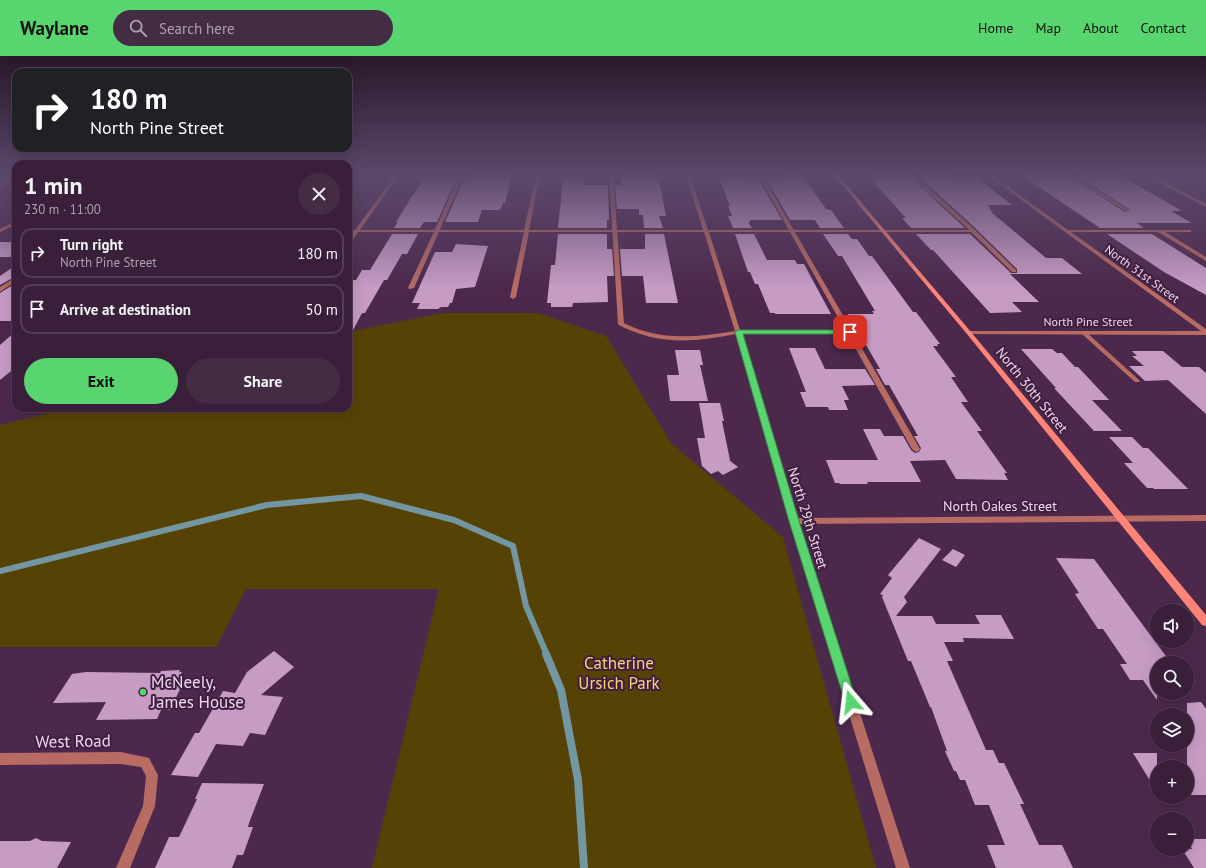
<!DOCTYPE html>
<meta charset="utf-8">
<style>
:root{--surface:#391f39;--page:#442c44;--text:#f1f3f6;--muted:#aba2ae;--line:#533d53;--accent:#59d56f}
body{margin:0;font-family:"PT Sans",sans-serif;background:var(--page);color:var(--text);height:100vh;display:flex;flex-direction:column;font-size:15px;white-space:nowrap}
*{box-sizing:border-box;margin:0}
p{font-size:13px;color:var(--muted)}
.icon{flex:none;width:22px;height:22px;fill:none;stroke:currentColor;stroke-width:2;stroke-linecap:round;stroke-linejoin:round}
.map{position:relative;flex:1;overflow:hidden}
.details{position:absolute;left:12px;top:104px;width:340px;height:252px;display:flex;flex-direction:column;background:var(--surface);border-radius:12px;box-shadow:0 4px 16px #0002,0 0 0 1px var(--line)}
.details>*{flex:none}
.hud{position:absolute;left:12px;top:12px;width:340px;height:84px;border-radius:12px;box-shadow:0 4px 16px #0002,0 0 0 1px var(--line);background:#202124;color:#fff;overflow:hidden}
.fabs{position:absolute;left:1150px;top:548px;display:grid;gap:8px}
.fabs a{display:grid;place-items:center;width:44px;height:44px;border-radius:50%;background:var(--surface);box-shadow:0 4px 16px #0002,0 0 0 1px var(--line);font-size:20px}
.pin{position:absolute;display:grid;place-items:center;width:34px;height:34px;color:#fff;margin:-17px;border-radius:8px;box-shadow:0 2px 6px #0006}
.me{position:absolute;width:44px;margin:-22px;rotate:343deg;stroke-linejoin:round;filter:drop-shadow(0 0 3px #0008)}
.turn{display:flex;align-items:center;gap:14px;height:84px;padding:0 12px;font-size:18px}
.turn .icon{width:52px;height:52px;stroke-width:2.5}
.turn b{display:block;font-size:28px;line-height:34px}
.round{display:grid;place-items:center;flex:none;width:42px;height:42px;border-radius:21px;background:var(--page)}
.headline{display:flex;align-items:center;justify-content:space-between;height:68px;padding:0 12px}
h1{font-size:24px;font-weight:700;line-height:30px}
.button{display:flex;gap:8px;margin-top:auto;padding:8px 12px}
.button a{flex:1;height:46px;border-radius:24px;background:var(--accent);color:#111;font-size:16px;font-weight:700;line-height:46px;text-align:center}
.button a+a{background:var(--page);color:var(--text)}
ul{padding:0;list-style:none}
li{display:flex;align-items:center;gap:12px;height:50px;margin:0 8px 6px;padding:0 4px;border:2px solid var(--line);border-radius:12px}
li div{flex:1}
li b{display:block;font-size:15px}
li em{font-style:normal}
header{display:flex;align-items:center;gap:24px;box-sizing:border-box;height:56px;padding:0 20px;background:var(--accent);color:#111}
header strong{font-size:19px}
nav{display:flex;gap:22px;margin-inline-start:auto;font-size:14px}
.search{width:280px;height:36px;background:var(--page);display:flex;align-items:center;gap:10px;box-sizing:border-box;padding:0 14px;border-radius:22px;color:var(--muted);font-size:15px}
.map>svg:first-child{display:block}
.green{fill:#574206}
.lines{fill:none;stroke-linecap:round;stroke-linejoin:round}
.stream-far1{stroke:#7297a3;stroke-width:6}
.stream{stroke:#7297a3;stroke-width:8}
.building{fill:#c69cc5}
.service{fill:#b86b62;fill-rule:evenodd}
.minor{fill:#b86b62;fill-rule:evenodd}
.secondary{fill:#fe8477;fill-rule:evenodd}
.route{fill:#59d56f;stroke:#3a8a48}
.poi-dot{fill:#59d56f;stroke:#411f41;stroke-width:1.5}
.labels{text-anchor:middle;stroke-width:4;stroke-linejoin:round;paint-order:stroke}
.far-street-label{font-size:12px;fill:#eed8ed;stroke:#411f41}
.street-label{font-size:14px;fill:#eed8ed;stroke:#411f41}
.near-park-label{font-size:17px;fill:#f8d27a;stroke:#411f41}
.near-poi-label{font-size:17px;fill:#eed8ed;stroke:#411f41;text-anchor:start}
.near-street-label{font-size:17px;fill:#eed8ed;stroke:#411f41}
</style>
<header>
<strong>Waylane</strong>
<div class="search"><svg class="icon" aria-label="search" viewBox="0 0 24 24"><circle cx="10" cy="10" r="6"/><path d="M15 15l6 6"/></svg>Search here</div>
<nav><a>Home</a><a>Map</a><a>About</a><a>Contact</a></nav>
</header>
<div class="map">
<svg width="1206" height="812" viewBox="0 0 1206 812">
<rect width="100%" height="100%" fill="#4c294c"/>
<path class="green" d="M 443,257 L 538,257 L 606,280 L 671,387 L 783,481 L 876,812 L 372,812 L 439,533 L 246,533 L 216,591 L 0,591 L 0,369 L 69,352 L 348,352 L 348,276 Z"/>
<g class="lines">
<path class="stream-far1" d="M 0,515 L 267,449 L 361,440 L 454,464 L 513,490 L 526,550 L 547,599"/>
<path class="stream" d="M 546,598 L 561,634 L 578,724 L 584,812"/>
</g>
<path class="building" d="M 474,119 L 512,119 L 505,147 L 503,147 L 500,154 L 482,154 L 478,166 L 445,166 L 465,121 L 473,121 Z
M 621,119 L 658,119 L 666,160 L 659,160 L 663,172 L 644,172 L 643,159 L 639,159 L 639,153 L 617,153 L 615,129 L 621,129 Z
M 718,119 L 757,121 L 782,164 L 750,164 L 750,166 L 748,166 L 752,172 L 733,172 L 728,160 L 732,160 L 728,150 L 730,150 Z
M 781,119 L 802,119 L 826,153 L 831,154 L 844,172 L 820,172 L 815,164 L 790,164 L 765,121 L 782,121 Z
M 867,119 L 908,119 L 965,172 L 911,172 L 902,162 L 906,162 Z
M 917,119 L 955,119 L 957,121 L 976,121 L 1012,149 L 987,149 L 991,153 L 989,153 L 993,156 L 991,156 L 1046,202 L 1062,202 L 1082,218 L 1010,218 L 1039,246 L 1012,246 L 1022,256 L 990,257 L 933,194 L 931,194 L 916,178 L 970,178 L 1011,217 L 1017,217 L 1017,213 L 972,169 Z
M 1021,119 L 1067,119 L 1125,156 L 1130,154 L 1076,119 L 1120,119 L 1182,155 L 1171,155 L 1192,167 L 1137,167 L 1144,172 L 1100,172 Z
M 427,121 L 457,121 L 437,166 L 424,166 L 420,172 L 394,172 L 398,166 L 396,166 L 411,142 L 424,123 Z
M 566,121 L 584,121 L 583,129 L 608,129 L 609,164 L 607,164 L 607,172 L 558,172 L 563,123 L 566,123 Z
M 392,178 L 418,178 L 407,198 L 402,198 L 387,224 L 384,224 L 365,257 L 362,257 L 348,284 L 348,232 L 353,224 L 356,224 L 362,214 L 370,214 Z
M 558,178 L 607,178 L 607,193 L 612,193 L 614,220 L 607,220 L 608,246 L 573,247 L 572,251 L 551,251 L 551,247 L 547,247 L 551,209 L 555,209 Z
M 645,178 L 664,178 L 678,247 L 646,247 L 643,220 L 622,220 L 620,193 L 645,193 Z
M 735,178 L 754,178 L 767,204 L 795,204 L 797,208 L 804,208 L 831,258 L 775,258 L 775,257 L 770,257 L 758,228 L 755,228 L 750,216 L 748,216 Z
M 823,178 L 848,178 L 852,183 L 857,183 L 869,200 L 872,200 L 913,256 L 916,256 L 940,288 L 937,288 L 938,290 L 933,290 L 956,321 L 951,321 L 968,346 L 961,346 L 982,375 L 977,375 L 1007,417 L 1004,417 L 1008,424 L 956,423 L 945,404 L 910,405 L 921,426 L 867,426 L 868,428 L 840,428 L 839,427 L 835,427 L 826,404 L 878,404 L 863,373 L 880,373 L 884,380 L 903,380 L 911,394 L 915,397 L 919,396 L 921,392 L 914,380 L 918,380 L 889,329 L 885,329 L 876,313 L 880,313 L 848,258 L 874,258 L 872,255 L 875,255 L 842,200 L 838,200 Z
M 1107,178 L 1152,178 L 1206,212 L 1206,239 L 1164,216 Z
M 0,186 L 16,186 L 16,201 L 0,201 Z
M 456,188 L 488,190 L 475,231 L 456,233 L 452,247 L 450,247 L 448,251 L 441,251 L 438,253 L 417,253 L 420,247 L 412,247 L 435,196 L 452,196 Z
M 16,209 L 16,220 L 0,229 L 0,220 Z
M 16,227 L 16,265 L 0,265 L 0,237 Z
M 16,275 L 16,311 L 0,324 L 0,289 Z
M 789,292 L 815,292 L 825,313 L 865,313 L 875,329 L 842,330 L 849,344 L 844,344 L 848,354 L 829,354 L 828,351 L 806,351 L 800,336 L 806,336 Z
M 1021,293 L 1052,293 L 1057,297 L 1062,297 L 1075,311 L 1078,311 L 1109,344 L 1092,344 L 1122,375 L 1094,375 L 1054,332 L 1056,332 Z
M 675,294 L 700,294 L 703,309 L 700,309 L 708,345 L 670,345 L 667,319 L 679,319 Z
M 1132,295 L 1163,295 L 1182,311 L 1199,311 L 1206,317 L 1206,358 L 1168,324 L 1145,325 L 1129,310 L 1144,310 L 1132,300 L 1137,300 Z
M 699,347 L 720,347 L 724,365 L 722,365 L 730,404 L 729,404 L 738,411 L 723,419 L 718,415 L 711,418 L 702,410 L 697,382 L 705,382 Z
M 1109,381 L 1132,381 L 1143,392 L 1148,392 L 1188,433 L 1154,433 L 1153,432 L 1147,432 L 1124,407 L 1133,407 Z
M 919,482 L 941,493 L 904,541 L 907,546 L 896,560 L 932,560 L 936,568 L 980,568 L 975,559 L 1001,559 L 1014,583 L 963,582 L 964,586 L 944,586 L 953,605 L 947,605 L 986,694 L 993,694 L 999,707 L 1004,707 L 1024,748 L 1020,748 L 1039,789 L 1062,789 L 1073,812 L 996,812 L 987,789 L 1005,789 L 989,749 L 975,749 L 965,724 L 960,724 L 956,715 L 954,715 L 945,695 L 947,695 L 931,651 L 930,651 L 911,605 L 908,605 L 882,541 L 883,539 L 880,538 L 892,522 L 888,519 Z
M 953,493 L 965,499 L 956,511 L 942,504 Z
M 1056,502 L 1094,503 L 1171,607 L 1157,607 L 1157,644 L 1143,624 L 1130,624 L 1120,608 L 1127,608 L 1103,573 L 1098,573 L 1075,538 L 1079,537 Z
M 274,595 L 294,611 L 261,639 L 283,641 L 265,679 L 250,677 L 243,690 L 216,688 L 198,721 L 171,719 L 195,677 L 199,677 L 223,635 L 235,637 L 247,616 Z
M 180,614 L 179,616 L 182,616 L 176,627 L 183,627 L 170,654 L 161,654 L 157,663 L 96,664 L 106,646 L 53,647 L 72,618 L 86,616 L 160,617 L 161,615 Z
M 1201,646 L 1206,653 L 1206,739 L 1187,739 L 1187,647 Z
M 1133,697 L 1157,697 L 1157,736 Z
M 202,727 L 264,728 L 249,767 L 248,771 L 253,771 L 243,799 L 237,799 L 232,812 L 155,812 L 169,781 L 179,781 L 197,743 L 195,743 Z
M 36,782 L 42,785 L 71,786 L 57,812 L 0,812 L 0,785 L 30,785 Z
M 1187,783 L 1206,783 L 1206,812 L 1194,812 L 1182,793 L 1192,793 Z"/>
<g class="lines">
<path class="service" d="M 460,119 L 464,119 L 414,232 L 409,233 L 408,232 Z
M 609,119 L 613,119 L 624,268 L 621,270 L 618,268 Z
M 758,119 L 762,119 L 920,393 L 919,395 L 916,396 L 912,393 Z
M 909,119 L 914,119 L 971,170 L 1016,214 L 1016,216 L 1012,216 L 967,172 Z
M 1068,119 L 1073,119 L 1129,154 L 1125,155 Z
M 16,122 L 16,125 L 0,132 L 0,129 Z
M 1158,174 L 1162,174 L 1206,201 L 1206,205 L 1158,176 Z
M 16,221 L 16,225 L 0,236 L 0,231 Z
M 1084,275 L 1086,276 L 1139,324 L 1140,325 L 1139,326 L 1135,326 L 1082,278 L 1082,276 Z"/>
<path class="minor" d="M 395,119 L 399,119 L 360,174 L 524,174 L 536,119 L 540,119 L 529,174 L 703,174 L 686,119 L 690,119 L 708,174 L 974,174 L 974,175 L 972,176 L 709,176 L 740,274 L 849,274 L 852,276 L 849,278 L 742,278 L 797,462 L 1206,459 L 1206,465 L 799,468 L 910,812 L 896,812 L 790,465 L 736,278 C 700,285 666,289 632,275 C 627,273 622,271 618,268 L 621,266 C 629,269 636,273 644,275 C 674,284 705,280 735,275 L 704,176 L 529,176 L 516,241 L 513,243 L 510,241 L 524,176 L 358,176 L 350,188 L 348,188 L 348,184 L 353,176 L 348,176 L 348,174 L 355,174 Z
M 987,119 L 992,119 L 1068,174 L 1191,174 L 1191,176 L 1071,176 L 1206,273 L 1206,279 L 967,278 L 967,276 L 969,275 L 1201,275 Z
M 1145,119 L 1151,119 L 1206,148 L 1206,151 Z
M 16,165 L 16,168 L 0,176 L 0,173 Z
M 121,696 L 149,702 L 158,719 L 155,750 L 130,812 L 116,812 L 143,750 L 146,720 L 141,711 L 121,708 L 0,709 L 0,697 Z"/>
<path class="secondary" d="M 834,119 L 838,119 L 971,276 L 1206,559 L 1206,570 L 1202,569 L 967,278 Z"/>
</g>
<linearGradient id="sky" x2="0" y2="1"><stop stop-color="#2a172a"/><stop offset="0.51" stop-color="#5b496c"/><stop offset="1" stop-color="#5b496c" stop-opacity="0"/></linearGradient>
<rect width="1206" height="233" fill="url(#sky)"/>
<path class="route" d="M 738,274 L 850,274 L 853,276 L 850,278 L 743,278 L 799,465 L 857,646 L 856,650 L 851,652 L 846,650 L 845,646 L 789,465 L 735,276 Z"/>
<circle class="poi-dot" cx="143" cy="636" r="4"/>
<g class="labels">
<g class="far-street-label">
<text transform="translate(1142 218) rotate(36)" y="4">North 31st Street</text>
<text x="1088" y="270">North Pine Street</text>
</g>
<g class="street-label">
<text transform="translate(1032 334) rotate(51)" y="5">North 30th Street</text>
<text x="1000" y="455">North Oakes Street</text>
<text transform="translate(808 462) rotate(73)" y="5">North 29th Street</text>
</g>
<g class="near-park-label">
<text x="619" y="613">Catherine<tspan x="619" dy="20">Ursich Park</tspan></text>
</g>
<g class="near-poi-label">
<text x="151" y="632">McNeely,<tspan x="151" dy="20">James House</tspan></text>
</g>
<g class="near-street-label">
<text transform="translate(73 685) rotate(-1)" y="6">West Road</text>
</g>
</g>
</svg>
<div class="fabs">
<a><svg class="icon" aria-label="sound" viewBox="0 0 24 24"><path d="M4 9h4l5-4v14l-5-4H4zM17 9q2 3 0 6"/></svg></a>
<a><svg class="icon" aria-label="search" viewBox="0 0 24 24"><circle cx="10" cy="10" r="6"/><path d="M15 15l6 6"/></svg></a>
<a><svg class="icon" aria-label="layers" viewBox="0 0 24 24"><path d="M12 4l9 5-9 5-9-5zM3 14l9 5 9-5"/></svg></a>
<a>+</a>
<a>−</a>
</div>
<div class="pin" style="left:850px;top:276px;background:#d93025"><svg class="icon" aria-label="arrive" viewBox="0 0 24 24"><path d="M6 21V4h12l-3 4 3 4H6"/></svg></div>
<svg class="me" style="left:851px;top:646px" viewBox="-20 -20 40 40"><path d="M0-17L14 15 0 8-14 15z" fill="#59d56f" stroke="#fff" stroke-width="4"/></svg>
<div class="hud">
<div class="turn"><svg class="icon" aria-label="right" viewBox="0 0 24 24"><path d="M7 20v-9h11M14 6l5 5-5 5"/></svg><div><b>180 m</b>North Pine Street</div></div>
</div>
<section class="details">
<div class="headline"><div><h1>1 min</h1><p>230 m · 11:00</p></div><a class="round"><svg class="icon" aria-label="close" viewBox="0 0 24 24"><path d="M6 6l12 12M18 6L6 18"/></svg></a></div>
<ul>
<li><svg class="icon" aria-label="right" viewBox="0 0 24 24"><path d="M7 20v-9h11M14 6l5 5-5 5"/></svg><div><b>Turn right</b><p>North Pine Street</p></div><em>180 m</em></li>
<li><svg class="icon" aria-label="arrive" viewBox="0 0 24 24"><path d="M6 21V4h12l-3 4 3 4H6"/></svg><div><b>Arrive at destination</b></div><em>50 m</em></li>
</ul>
<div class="button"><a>Exit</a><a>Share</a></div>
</section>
</div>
